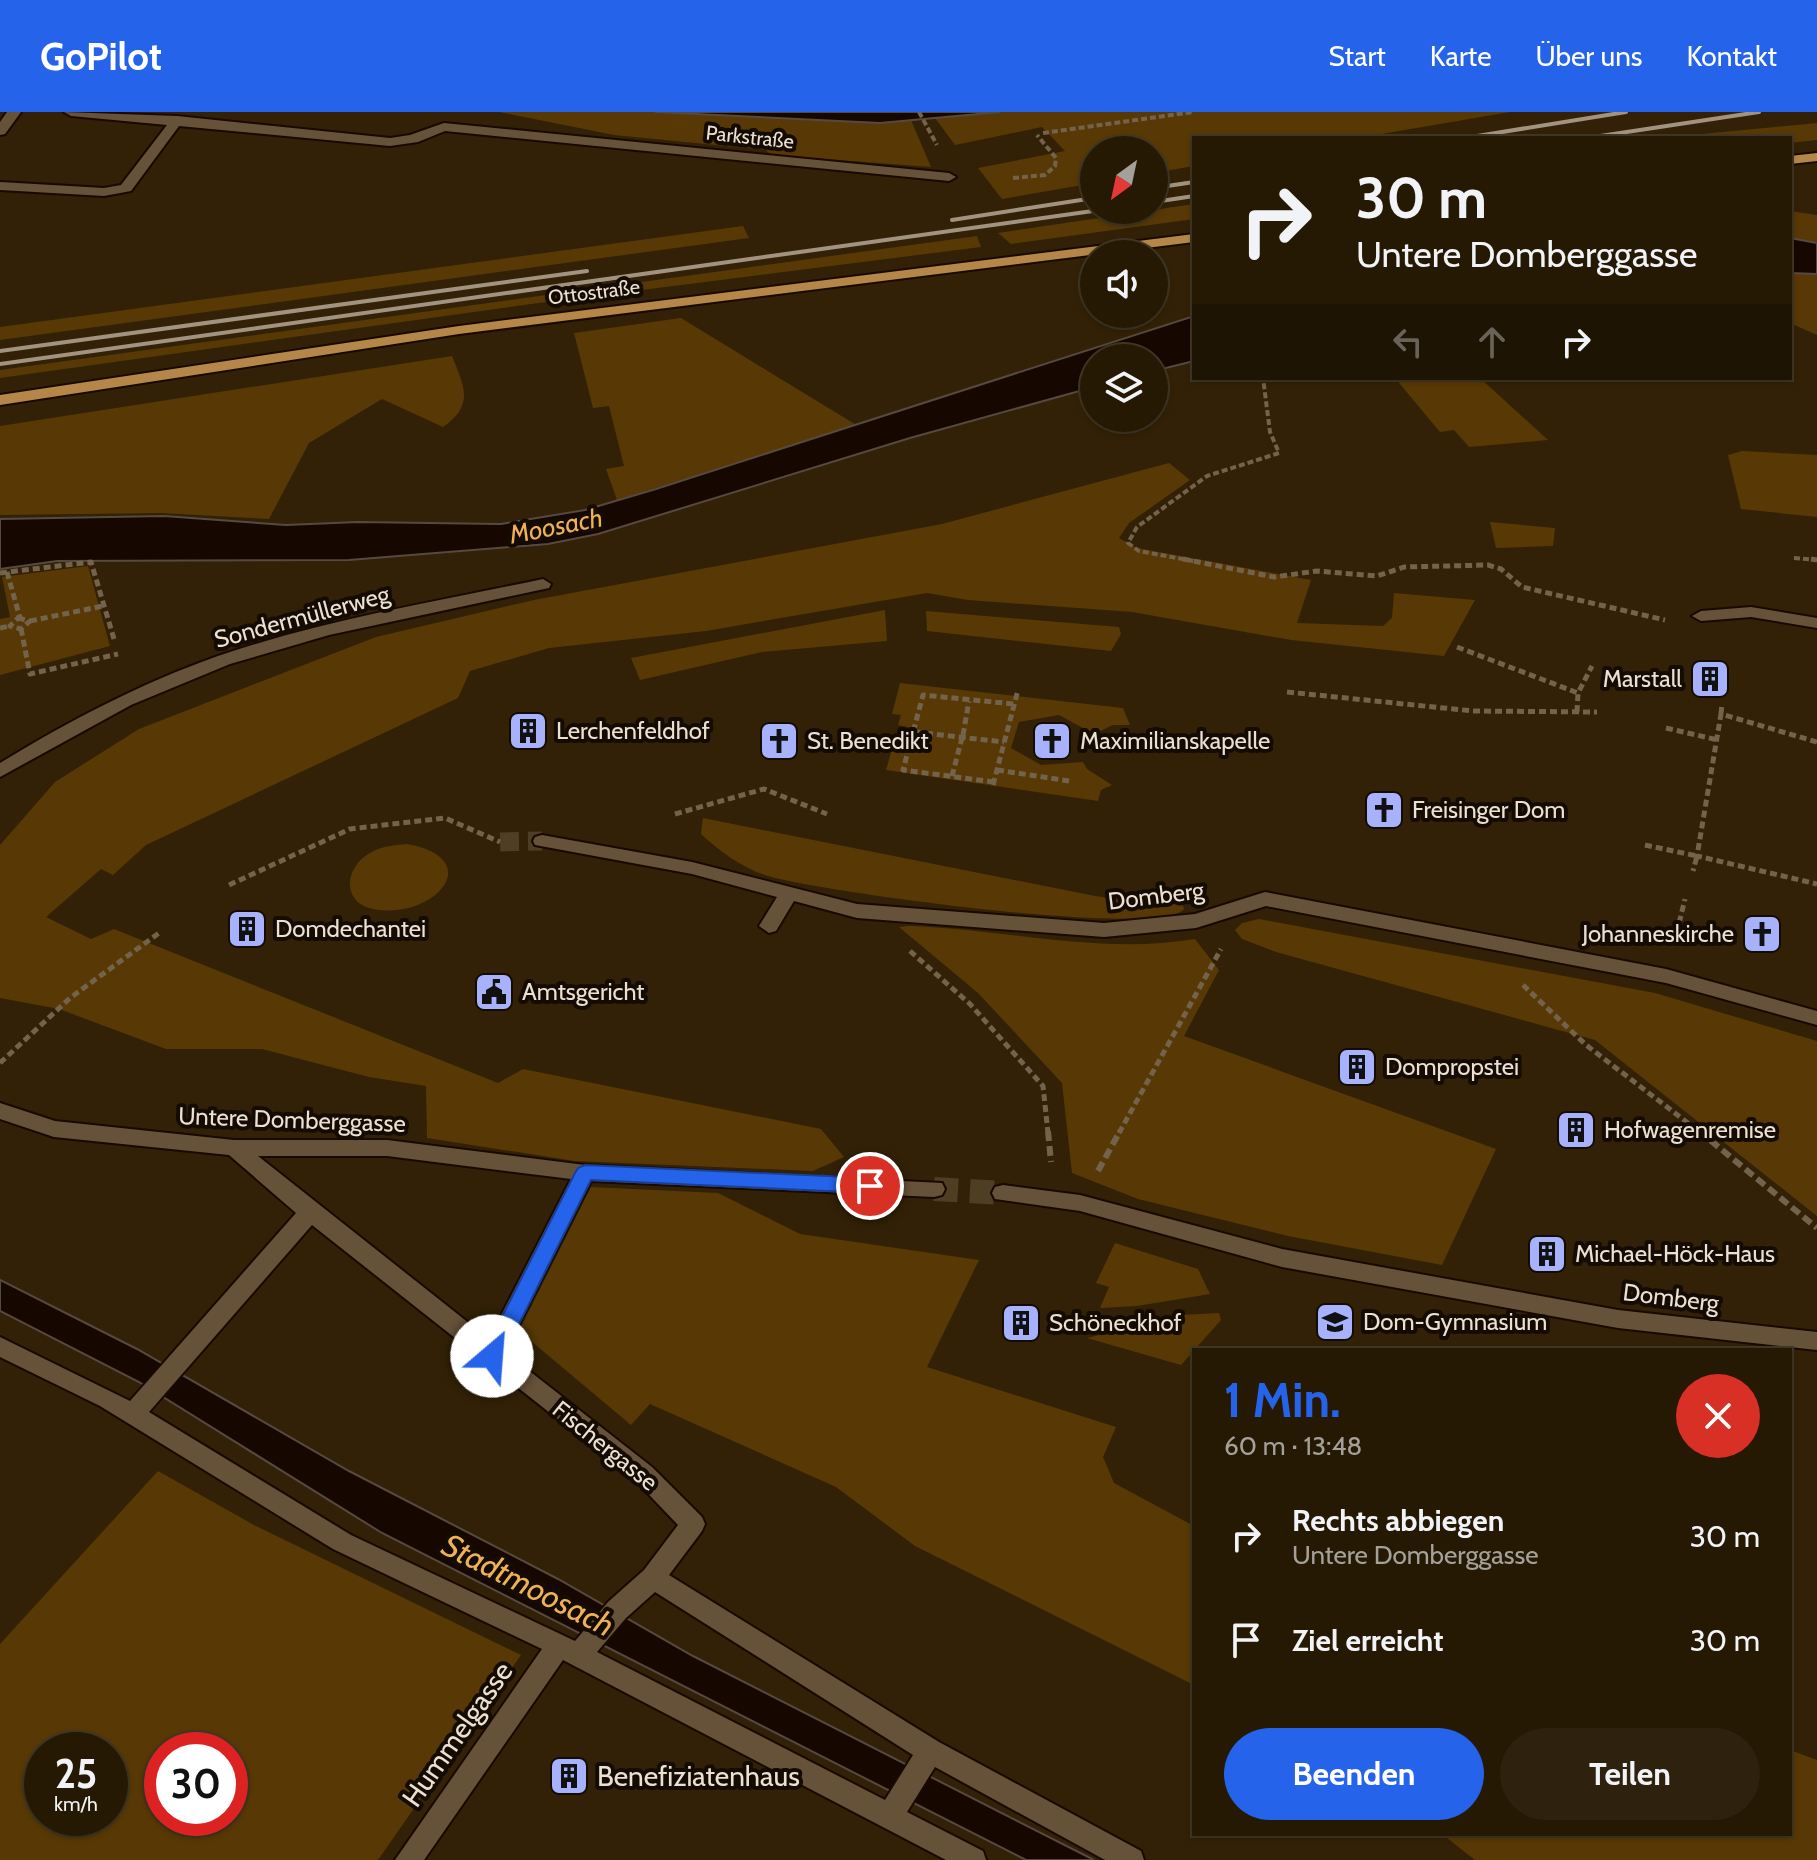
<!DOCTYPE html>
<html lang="de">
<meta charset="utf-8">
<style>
:root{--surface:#261904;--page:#2e220e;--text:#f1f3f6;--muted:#a4a09a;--line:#423826;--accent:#2563eb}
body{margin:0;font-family:Cabin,sans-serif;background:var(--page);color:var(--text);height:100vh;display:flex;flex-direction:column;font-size:30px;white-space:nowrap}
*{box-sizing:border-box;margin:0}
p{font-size:26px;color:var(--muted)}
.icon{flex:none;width:44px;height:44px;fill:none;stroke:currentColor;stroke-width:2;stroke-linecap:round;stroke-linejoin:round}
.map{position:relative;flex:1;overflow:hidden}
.drawer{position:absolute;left:1192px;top:1236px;width:600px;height:488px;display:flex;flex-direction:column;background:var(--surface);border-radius:0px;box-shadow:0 2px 6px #0004,0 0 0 2px var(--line)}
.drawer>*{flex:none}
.guide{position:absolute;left:1192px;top:24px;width:600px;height:244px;border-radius:0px;box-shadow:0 2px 6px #0004,0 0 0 2px var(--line);background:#261904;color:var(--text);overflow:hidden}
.needle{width:52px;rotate:213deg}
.controls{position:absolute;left:1080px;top:24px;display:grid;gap:16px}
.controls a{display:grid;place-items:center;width:88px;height:88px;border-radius:50%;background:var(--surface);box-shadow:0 2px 6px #0004,0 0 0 2px var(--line);font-size:40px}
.speed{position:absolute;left:24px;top:1620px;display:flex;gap:16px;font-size:40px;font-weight:700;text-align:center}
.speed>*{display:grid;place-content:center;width:104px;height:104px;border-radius:50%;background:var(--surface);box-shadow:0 2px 6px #0004,0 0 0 2px var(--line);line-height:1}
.speed small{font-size:20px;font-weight:400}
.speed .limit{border:12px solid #d22;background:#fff;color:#111}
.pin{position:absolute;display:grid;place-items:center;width:68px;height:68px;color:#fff;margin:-34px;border:4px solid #fff;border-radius:50%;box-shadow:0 2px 8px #0007}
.me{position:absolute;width:88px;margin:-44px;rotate:27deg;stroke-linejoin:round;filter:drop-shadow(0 0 6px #0008)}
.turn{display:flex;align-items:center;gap:28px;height:168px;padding:0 32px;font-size:36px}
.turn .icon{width:104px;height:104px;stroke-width:2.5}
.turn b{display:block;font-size:56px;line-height:68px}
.lanes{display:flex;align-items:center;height:76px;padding:0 32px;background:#0003;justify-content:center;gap:40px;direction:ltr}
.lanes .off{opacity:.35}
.round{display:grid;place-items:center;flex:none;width:84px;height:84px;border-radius:42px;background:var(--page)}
.summary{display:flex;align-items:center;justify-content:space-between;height:136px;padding:0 32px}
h1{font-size:48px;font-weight:800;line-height:60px;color:var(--accent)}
.primary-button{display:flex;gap:16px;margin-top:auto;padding:16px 32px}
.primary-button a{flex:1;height:92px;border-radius:48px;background:var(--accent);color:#fff;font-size:32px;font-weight:800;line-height:92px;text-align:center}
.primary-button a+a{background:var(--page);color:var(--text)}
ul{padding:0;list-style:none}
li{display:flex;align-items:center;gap:24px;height:104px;padding:0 32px}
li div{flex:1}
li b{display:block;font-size:30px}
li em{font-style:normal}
header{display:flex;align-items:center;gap:48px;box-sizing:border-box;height:112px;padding:0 40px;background:var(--accent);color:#fff}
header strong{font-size:38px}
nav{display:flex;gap:44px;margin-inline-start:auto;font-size:28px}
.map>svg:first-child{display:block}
.green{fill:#583905;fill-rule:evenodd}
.water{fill:#160800;stroke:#56493f;stroke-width:2}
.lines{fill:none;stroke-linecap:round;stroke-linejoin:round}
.minor-tunnel-far1{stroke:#4e3e24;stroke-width:19;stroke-dasharray:19 9;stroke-linecap:butt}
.minor-tunnel{stroke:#4e3e24;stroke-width:24;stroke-dasharray:24 12;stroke-linecap:butt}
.minor-casing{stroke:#1a0900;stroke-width:4}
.major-casing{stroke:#1a0900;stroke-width:4}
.path-far2{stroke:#73634c;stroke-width:4;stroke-dasharray:6 3;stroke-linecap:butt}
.path-far1{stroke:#73634c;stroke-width:5;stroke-dasharray:7 4;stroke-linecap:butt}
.path{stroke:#73634c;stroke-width:6;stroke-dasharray:10 5;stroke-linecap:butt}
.minor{fill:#665238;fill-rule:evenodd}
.major{fill:#b48749;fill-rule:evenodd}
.rail{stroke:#a1937f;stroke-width:4}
.route{fill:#2563eb;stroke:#184099;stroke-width:2}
.labels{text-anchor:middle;stroke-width:8;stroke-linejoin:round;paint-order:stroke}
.far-street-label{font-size:20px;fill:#ece0d1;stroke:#140c03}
.street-label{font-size:24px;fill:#ece0d1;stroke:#140c03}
.poi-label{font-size:24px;fill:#ece0d1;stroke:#140c03;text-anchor:start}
.water-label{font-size:26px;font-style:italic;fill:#f0b055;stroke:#140c03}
.near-street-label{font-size:28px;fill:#ece0d1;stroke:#140c03}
.near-poi-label{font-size:28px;fill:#ece0d1;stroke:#140c03;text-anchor:start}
.near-water-label{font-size:32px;font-style:italic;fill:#f0b055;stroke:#140c03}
</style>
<header>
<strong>GoPilot</strong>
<nav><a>Start</a><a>Karte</a><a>Über uns</a><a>Kontakt</a></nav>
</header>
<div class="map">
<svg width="1817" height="1748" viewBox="0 0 1817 1748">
<rect width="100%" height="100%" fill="#322106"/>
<path class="green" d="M 499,0 L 655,0 L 880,11 L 911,8 L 931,55 L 771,43 L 766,38 L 614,23 Z
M 1000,0 L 1510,0 L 1358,26 L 1194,26 L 1194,54 L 1154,61 L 1154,38 L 1094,38 L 1094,71 L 1002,87 L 978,56 L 1065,39 L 1042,15 L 955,33 L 935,6 Z
M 1817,11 L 1817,28 L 1790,31 L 1790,26 L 1660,26 Z
M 1194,92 L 1194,107 L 1011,132 L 998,121 Z
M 1790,99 L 1817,103 L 1817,131 L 1790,126 Z
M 743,114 L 749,126 L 0,228 L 0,215 Z
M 977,124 L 981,135 L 531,192 L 0,266 L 0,258 Z
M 1790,161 L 1817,162 L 1817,223 L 1790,211 Z
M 681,206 L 858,314 L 617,388 L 606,357 L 624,354 L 609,294 L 593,296 L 574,221 Z
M 452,244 C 464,274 475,293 443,315 L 382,287 L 309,331 L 269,407 L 161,401 L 0,403 L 0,314 Z
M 1395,266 L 1480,266 L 1548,328 L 1469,335 L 1454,318 L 1440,320 Z
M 1742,339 L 1817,343 L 1817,405 L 1741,397 L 1728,343 Z
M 1169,351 L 1190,368 L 1129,411 L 1119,426 L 1137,436 L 1311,468 L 1297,511 L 1383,514 L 1392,506 L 1394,481 L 1475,488 L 1444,544 L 1291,528 L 1132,500 L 968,488 L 927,481 L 706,519 L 549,536 L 470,559 L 458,586 L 146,733 L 113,763 L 101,757 L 46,805 L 91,827 L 114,817 L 498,971 L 523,957 L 821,1017 L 844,1045 L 813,1059 L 575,1049 L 427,1026 L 426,974 L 369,965 L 262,937 L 166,937 L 59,897 L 0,886 L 0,733 L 55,670 L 139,617 L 376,525 L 534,488 L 942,412 Z
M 1490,410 L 1555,416 L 1553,434 L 1496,436 Z
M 88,454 L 110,534 L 0,563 L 0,507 L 10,505 L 2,465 Z
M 885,498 L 887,529 L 762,540 L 640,568 L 631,546 Z
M 926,499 L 1119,515 L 1121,522 L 1111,539 L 927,519 Z
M 900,571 L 1123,596 L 1130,613 L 1113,613 L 1094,622 L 1059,603 L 1019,610 L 1011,636 L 1041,653 L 1083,650 L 1087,657 L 1112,673 L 1101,678 L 1098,689 L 886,658 L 895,627 L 906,626 L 911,620 L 908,615 L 898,613 L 901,603 L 892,602 Z
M 703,706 L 1095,784 L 1141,791 L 1170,787 L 1182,791 L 1184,797 C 1159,827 817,779 768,764 C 744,757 719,739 701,722 Z
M 407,732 C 489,747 433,809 373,797 C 340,790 345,753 372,740 C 383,734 395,733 407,732 Z
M 1259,807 L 1655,881 L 1817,929 L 1817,1104 L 1595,928 L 1276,840 L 1242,827 L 1235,818 L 1242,811 Z
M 909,814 C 1006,817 1099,843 1195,827 L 1219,858 L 1184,924 L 1496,1037 L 1442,1153 L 1288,1124 L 1138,1087 L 1072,1061 L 1062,971 L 978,881 L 899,815 Z
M 591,1075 L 718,1081 L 800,1122 L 979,1148 L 927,1255 L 1116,1315 L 1103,1345 L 1114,1371 L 1194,1414 L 1194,1573 L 915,1434 L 836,1375 L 650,1292 L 631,1313 L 519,1219 Z
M 1115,1131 L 1198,1157 L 1210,1182 L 1137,1194 L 1100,1196 L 1109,1175 L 1096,1171 Z
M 1219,1201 L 1221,1208 L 1181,1253 L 1087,1226 L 1181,1203 Z
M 158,1359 L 254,1413 L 521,1543 L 378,1748 L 0,1748 L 0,1532 ZM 42,1638 L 110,1638 L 110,1706 L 42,1706 ZM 162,1638 L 230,1638 L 230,1706 L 162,1706 Z
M 1790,1638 L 1817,1648 L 1817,1748 L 1475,1748 L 1442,1722 L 1790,1722 Z"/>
<path class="water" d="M 655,0 L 1000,0 L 880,11 Z
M 1790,126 L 1817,131 L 1817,162 L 1790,161 Z
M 1194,204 L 1194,249 L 1154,259 L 1154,246 L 1094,246 L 1094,275 L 910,326 L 598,422 L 548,432 L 349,448 L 57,449 L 0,457 L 0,407 L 164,404 L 286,413 L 358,410 L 501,412 L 585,398 L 656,377 Z
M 0,1168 L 137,1237 L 349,1359 L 558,1467 L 693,1544 L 1094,1748 L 1026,1748 L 382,1421 L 139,1270 L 0,1199 Z"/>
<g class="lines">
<path class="minor-tunnel-far1" d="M 500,730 L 542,729"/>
<path class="minor-tunnel" d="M 934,1077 L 1003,1081"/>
<g class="minor-casing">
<path id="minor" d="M 7,0 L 21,0 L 5,22 L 0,23 L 0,10 Z
M 64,0 L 177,4 L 390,26 L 410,23 L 444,11 L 949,61 L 956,65 L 949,69 L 445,19 L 418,30 L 390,34 L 179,14 L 131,79 L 104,84 L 0,78 L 0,70 L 104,76 L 121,73 L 167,13 L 71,4 Z
M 543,467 L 551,472 L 549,476 L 329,523 L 230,552 L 131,593 L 0,665 L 0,651 C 69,609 141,571 218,544 C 323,508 435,490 543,467 Z
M 1751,495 L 1817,506 L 1817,516 L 1751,505 L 1701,509 L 1692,504 L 1701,499 Z
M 542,723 L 692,750 L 857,792 L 1104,811 L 1195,802 L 1265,780 L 1666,857 L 1817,899 L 1817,913 L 1666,871 L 1266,794 L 1196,816 L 1104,825 L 857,806 L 794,789 L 776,819 L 769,821 L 759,814 L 777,785 L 692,762 L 535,733 L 533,729 L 535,725 Z
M 0,991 L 55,1009 L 234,1028 L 387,1028 L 585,1053 L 942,1071 L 945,1077 L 942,1083 L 934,1085 L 591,1069 L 505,1240 L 652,1355 L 702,1405 L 705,1412 L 702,1419 L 669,1463 L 939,1630 L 1141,1739 L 1144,1748 L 1105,1748 L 935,1655 L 907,1700 L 983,1739 L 986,1748 L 946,1748 L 563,1548 L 424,1748 L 395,1748 L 542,1537 L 333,1437 L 100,1294 L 0,1245 L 0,1225 L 130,1289 L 296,1101 L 229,1043 L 54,1025 L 0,1007 ZM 258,1044 L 387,1044 L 571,1067 L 489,1227 ZM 312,1113 L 636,1369 L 678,1413 L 644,1458 L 608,1490 L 575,1529 L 351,1423 L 149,1300 ZM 655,1480 L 913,1643 L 885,1688 L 597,1540 L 626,1506 Z
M 1003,1073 L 1080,1083 L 1282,1137 L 1618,1198 L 1817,1220 L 1817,1238 L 1618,1216 L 1282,1155 L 1080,1099 L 995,1087 L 992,1081 L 995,1075 Z"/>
</g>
<g class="major-casing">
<path id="major" d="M 1817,41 L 1817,49 L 1790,52 L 1790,44 Z
M 1194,122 L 1194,130 L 459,222 L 0,293 L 0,283 L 459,214 Z"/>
</g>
<path class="path-far2" d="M 919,0 L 937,33
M 1043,21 L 1193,0
M 1013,66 L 1045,63 L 1055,54 L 1056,46 L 1037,23
M 1794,446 L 1817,448
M 1193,449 L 1139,439 L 1128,431 L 1137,415 L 1207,364 L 1279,341 L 1270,320 L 1263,266"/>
<path class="path-far1" d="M 1183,447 L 1274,465 L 1317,459 L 1377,464 L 1404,455 L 1488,453 L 1501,457 L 1522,475 L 1665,508
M 1811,447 L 1817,448
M 7,460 L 20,506
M 0,461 L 91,450 L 114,527
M 18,506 L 30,509 L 21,517 L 10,514 Z
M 30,509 L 103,494
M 0,516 L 10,514
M 21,517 L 30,562 L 118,542
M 1457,535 L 1578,581
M 1287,580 L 1473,599 L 1597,600
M 1577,600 L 1578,581 L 1592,554
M 1721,602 L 1722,591
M 1666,616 L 1718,628
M 915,620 L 1004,630
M 963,623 L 969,589
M 1817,630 L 1721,602 L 1697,744 L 1817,772
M 997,658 L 1069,669
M 952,664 L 962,626
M 994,670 L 903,658 L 923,583 L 1014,592
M 993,673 L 1018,578
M 675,702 L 764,677 L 827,702
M 1645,733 L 1697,744 L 1693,759
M 229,773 L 350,717 L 445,706 L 500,730
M 1674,832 L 1685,787
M 910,839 L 970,892 L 1043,974 L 1048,1021
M 1523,873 L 1586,933 L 1701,1021
M 0,951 L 70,886 L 159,821
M 1119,1021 L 1221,837"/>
<path class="path" d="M 1048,1019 L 1051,1050
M 1699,1019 L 1817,1116
M 1098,1059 L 1120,1019"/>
<use href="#minor" class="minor"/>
<use href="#major" class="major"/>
<path class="rail" d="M 1465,26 L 1626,0
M 1587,26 L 1759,0
M 1154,76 L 1194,70
M 1154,90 L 1194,84
M 952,108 L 1094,86
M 0,239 L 587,159
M 0,252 L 1100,98"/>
</g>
<path class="route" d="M 585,1053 L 870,1066 L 877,1068 L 880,1074 L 877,1079 L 870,1081 L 591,1068 L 500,1250 L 492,1252 L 485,1250 L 482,1244 L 575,1061 L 578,1056 Z"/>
<defs>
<g id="building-square" transform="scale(2)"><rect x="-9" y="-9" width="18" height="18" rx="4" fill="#a7b1fc" stroke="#140c03"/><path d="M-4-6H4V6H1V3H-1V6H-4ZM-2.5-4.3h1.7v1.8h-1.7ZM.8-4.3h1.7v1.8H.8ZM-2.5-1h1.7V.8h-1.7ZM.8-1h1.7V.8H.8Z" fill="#111"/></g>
<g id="church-square" transform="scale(2)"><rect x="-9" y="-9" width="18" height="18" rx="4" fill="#a7b1fc" stroke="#140c03"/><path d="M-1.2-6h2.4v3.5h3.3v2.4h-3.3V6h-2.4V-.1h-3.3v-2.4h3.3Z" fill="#111"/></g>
<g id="civic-square" transform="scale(2)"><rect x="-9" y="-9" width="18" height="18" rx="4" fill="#a7b1fc" stroke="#140c03"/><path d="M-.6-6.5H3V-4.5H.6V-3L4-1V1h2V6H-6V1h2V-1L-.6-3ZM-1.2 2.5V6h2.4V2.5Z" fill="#111"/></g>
<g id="school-square" transform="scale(2)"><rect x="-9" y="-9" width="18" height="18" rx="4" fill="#a7b1fc" stroke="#140c03"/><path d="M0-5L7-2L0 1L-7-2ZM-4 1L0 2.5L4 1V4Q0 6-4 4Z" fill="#111"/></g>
</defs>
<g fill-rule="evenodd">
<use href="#building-square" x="1710" y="567"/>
<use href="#building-square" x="528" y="619"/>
<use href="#church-square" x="779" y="629"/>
<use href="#church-square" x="1052" y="629"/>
<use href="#church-square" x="1384" y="698"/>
<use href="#building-square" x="247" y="817"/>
<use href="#church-square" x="1762" y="822"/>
<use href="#civic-square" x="494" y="880"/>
<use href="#building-square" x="1357" y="955"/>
<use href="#building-square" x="1576" y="1018"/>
<use href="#building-square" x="1547" y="1142"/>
<use href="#school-square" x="1335" y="1210"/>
<use href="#building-square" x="1021" y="1211"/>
<use href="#building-square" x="569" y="1664"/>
</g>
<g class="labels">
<g class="far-street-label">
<text transform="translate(750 25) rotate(6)" y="7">Parkstraße</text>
<text transform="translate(594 180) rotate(-7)" y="7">Ottostraße</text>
</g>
<g class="street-label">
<text transform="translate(302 505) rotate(-15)" y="8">Sondermüllerweg</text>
<text transform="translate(1156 784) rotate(-7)" y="8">Domberg</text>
<text transform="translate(292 1008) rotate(2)" y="8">Untere Domberggasse</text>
<text transform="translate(1671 1186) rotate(7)" y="8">Domberg</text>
<text transform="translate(605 1334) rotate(39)" y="8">Fischergasse</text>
</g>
<g class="poi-label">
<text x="1682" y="575" text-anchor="end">Marstall</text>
<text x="556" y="627">Lerchenfeldhof</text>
<text x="807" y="637">St. Benedikt</text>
<text x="1080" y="637">Maximilianskapelle</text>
<text x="1412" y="706">Freisinger Dom</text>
<text x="275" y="825">Domdechantei</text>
<text x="1734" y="830" text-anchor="end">Johanneskirche</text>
<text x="522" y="888">Amtsgericht</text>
<text x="1385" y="963">Dompropstei</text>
<text x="1604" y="1026">Hofwagenremise</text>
<text x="1575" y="1150">Michael-Höck-Haus</text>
<text x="1363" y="1218">Dom-Gymnasium</text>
<text x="1049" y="1219">Schöneckhof</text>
</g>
<g class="water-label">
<text transform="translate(556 414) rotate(-11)" y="9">Moosach</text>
</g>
<g class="near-street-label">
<text transform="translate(457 1622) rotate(-55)" y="10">Hummelgasse</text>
</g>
<g class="near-poi-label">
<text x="597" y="1674">Benefiziatenhaus</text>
</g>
<g class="near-water-label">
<text transform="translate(528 1473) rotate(27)" y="11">Stadtmoosach</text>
</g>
</g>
</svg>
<div class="controls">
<a><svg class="needle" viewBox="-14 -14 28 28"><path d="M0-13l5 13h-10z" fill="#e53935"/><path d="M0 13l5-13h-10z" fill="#a4a09a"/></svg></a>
<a><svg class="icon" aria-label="sound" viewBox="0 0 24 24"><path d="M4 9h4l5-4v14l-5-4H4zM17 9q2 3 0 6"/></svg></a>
<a><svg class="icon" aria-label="layers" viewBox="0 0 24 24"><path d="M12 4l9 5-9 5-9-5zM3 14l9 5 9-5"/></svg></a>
</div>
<div class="speed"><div>25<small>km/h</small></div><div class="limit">30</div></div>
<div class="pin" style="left:870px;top:1074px;background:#d93025"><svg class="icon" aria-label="arrive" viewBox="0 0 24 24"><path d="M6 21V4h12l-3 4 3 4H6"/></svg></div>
<svg class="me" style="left:492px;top:1244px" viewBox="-20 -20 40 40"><circle r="19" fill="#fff"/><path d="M0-13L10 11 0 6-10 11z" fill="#2563eb"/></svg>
<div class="guide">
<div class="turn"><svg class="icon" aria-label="right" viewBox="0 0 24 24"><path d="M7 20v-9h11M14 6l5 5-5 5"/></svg><div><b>30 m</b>Untere Domberggasse</div></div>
<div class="lanes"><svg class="icon off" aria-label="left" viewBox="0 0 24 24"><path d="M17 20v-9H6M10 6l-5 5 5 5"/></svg><svg class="icon off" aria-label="ahead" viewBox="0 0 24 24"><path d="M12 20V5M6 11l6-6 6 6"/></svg><svg class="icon" aria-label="right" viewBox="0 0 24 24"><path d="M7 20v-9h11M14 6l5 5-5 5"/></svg></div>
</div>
<section class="drawer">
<div class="summary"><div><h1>1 Min.</h1><p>60 m · 13:48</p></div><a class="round" style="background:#d93025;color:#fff"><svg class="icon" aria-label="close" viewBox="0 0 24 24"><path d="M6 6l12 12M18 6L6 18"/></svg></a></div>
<ul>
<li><svg class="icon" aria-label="right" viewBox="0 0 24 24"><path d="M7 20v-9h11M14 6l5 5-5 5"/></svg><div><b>Rechts abbiegen</b><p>Untere Domberggasse</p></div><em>30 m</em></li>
<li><svg class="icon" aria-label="arrive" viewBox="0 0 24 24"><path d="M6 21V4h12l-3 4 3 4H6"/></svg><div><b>Ziel erreicht</b></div><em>30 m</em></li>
</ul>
<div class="primary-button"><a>Beenden</a><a>Teilen</a></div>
</section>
</div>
